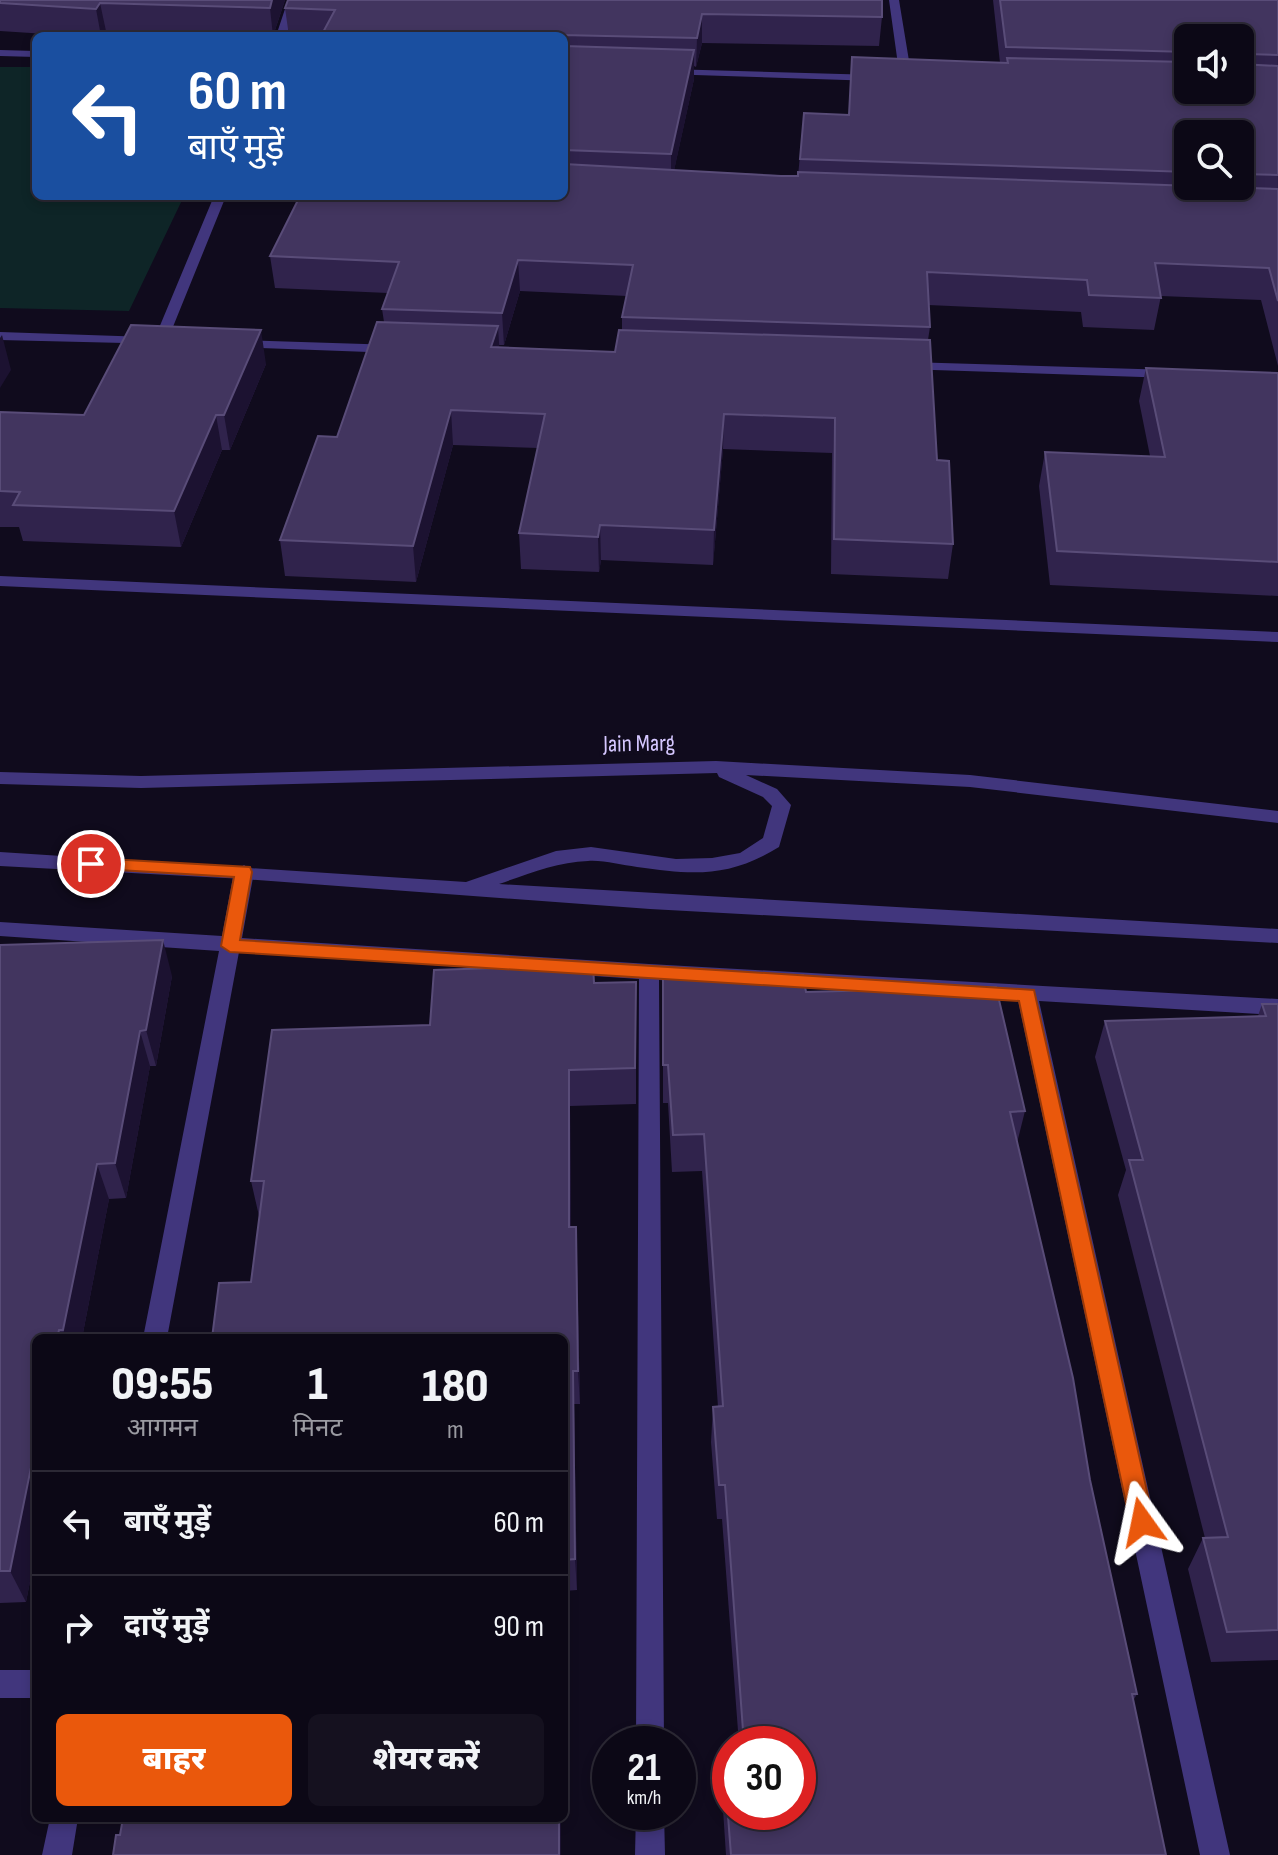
<!DOCTYPE html>
<html lang="hi">
<meta charset="utf-8">
<style>
:root{--surface:#0c0816;--page:#15111f;--text:#f1f3f6;--muted:#9a9aa1;--line:#2c2935;--accent:#ea580c}
body{margin:0;font-family:"Sofia Sans Condensed","Noto Sans Devanagari",sans-serif;background:var(--page);color:var(--text);height:100vh;display:flex;flex-direction:column;font-size:30px;white-space:nowrap}
*{box-sizing:border-box;margin:0}
p{font-size:26px;color:var(--muted)}
.icon{flex:none;width:44px;height:44px;fill:none;stroke:currentColor;stroke-width:2;stroke-linecap:round;stroke-linejoin:round}
.map{position:relative;flex:1;overflow:hidden}
.drawer{position:absolute;left:32px;top:1334px;width:536px;height:488px;display:flex;flex-direction:column;background:var(--surface);border-radius:12px;box-shadow:0 4px 12px #0003,0 0 0 2px var(--line)}
.drawer>*{flex:none}
.guide{position:absolute;left:32px;top:32px;width:536px;height:168px;border-radius:12px;box-shadow:0 4px 12px #0003,0 0 0 2px var(--line);background:#1a4fa0;color:#fff;overflow:hidden}
.controls{position:absolute;left:1174px;top:24px;display:grid;gap:16px}
.controls a{display:grid;place-items:center;width:80px;height:80px;border-radius:12px;background:var(--surface);box-shadow:0 4px 12px #0003,0 0 0 2px var(--line);font-size:40px}
.speed{position:absolute;left:592px;top:1726px;display:flex;gap:16px;font-size:40px;font-weight:700;text-align:center}
.speed>*{display:grid;place-content:center;width:104px;height:104px;border-radius:50%;background:var(--surface);box-shadow:0 4px 12px #0003,0 0 0 2px var(--line);line-height:1}
.speed small{font-size:20px;font-weight:400}
.speed .limit{border:12px solid #d22;background:#fff;color:#111}
.pin{position:absolute;display:grid;place-items:center;width:68px;height:68px;color:#fff;margin:-34px;border:4px solid #fff;border-radius:50%;box-shadow:0 2px 8px #0007}
.me{position:absolute;width:88px;margin:-44px;rotate:348deg;stroke-linejoin:round;filter:drop-shadow(0 0 6px #0008)}
.turn{display:flex;align-items:center;gap:28px;height:168px;padding:0 24px;font-size:36px}
.turn .icon{width:104px;height:104px;stroke-width:2.5}
.turn b{display:block;font-size:56px;line-height:68px}
.eta{display:flex;justify-content:space-evenly;align-items:center;height:136px;text-align:center}
.eta b{font-size:48px;font-weight:800;line-height:56px}
.action{display:flex;gap:16px;margin-top:auto;padding:16px 24px}
.action a{flex:1;height:92px;border-radius:12px;background:var(--accent);color:#fff;font-size:32px;font-weight:800;line-height:92px;text-align:center}
.action a+a{background:var(--page);color:var(--text)}
ul{padding:0;list-style:none}
li{display:flex;align-items:center;gap:24px;height:104px;padding:0 24px;border-top:2px solid var(--line)}
li div{flex:1}
li b{display:block;font-size:30px}
li em{font-style:normal}
.map>svg:first-child{display:block}
.green{fill:#0e2527}
.lines{fill:none;stroke-linecap:round;stroke-linejoin:round}
.minor{fill:#41367d;fill-rule:evenodd}
.tertiary{fill:#41367d;fill-rule:evenodd}
.wall{fill:#30234c;fill-rule:evenodd}
.shaded-wall{fill:#1c1231}
.building{fill:#42355f;stroke:#594c78;stroke-width:2}
.route{fill:#ea580c;stroke:#983908;stroke-width:2}
.labels{text-anchor:middle;stroke-width:8;stroke-linejoin:round;paint-order:stroke}
.street-label{font-size:24px;fill:#d5c7ff;stroke:#100b1d}
</style>
<div class="map">
<svg width="1278" height="1855" viewBox="0 0 1278 1855">
<rect width="100%" height="100%" fill="#100b1d"/>
<path class="green" d="M 0,67 L 36,67 L 36,196 L 184,196 L 129,311 L 0,308 Z"/>
<g class="lines">
<path class="minor" d="M 288,0 L 298,0 L 286,36 L 276,36 Z
M 889,0 L 899,0 L 912,79 L 906,82 L 900,79 Z
M 0,50 L 36,51 L 36,57 L 0,56 Z
M 668,69 L 876,75 L 882,78 L 876,81 L 664,74 L 662,72 Z
M 214,196 L 226,196 L 166,344 L 0,340 L 0,332 L 148,337 L 154,340 Z
M 236,340 L 396,345 L 403,349 L 396,353 L 231,347 L 231,341 Z
M 908,362 L 1171,370 L 1178,374 L 1171,378 L 903,369 L 903,363 Z
M 0,576 L 1278,632 L 1278,642 L 0,586 Z
M 244,865 L 254,872 L 242,938 L 649,964 L 1278,999 L 1278,1015 L 1039,1001 L 1230,1855 L 1200,1855 L 1018,1000 L 659,980 L 664,1744 L 636,1744 L 639,979 L 239,952 L 167,1338 L 143,1338 L 219,951 L 0,936 L 0,922 L 222,936 L 234,872 Z
M 0,1670 L 36,1670 L 36,1698 L 0,1698 Z
M 636,1812 L 664,1812 L 665,1855 L 635,1855 Z
M 50,1818 L 78,1818 L 72,1855 L 42,1855 Z"/>
<path class="tertiary" d="M 716,761 L 970,775 L 1278,811 L 1278,823 L 970,787 L 746,775 L 777,789 L 791,805 L 779,847 C 729,878 693,875 637,867 C 621,865 604,860 588,861 C 557,862 528,874 499,884 L 1278,929 L 1278,943 L 650,909 L 244,879 L 0,866 L 0,852 L 466,882 L 556,851 L 591,847 L 676,859 L 712,858 L 740,853 L 763,838 L 772,806 L 763,797 L 719,777 L 717,773 L 141,788 L 0,784 L 0,772 L 141,776 Z"/>
</g>
<path class="wall" d="M 0,0 L 285,0 L 273,36 L 106,31 L 102,36 L 77,36 L 0,31 Z
M 993,0 L 1278,0 L 1278,366 L 1261,300 L 1161,296 L 1154,330 L 1083,327 L 1081,312 L 928,305 L 930,327 L 928,340 L 937,460 L 953,544 L 948,579 L 831,574 L 832,453 L 723,449 L 713,565 L 601,560 L 599,572 L 521,569 L 519,533 L 538,448 L 453,445 L 416,582 L 285,576 L 280,540 L 337,437 L 384,322 L 382,309 L 388,293 L 275,288 L 270,256 L 564,196 L 564,36 L 289,36 L 285,8 L 882,17 L 879,46 L 702,43 L 696,67 L 694,66 L 694,79 L 674,170 L 798,176 L 804,113 L 849,115 L 852,57 L 1000,63 ZM 1188,38 L 1240,90 L 1188,90 ZM 1188,134 L 1240,134 L 1240,186 L 1188,186 ZM 520,291 L 627,296 L 622,317 L 622,330 L 615,352 L 499,347 L 499,345 L 504,345 Z
M 266,364 L 230,450 L 222,450 L 181,547 L 23,541 L 19,527 L 0,527 L 0,412 L 84,415 Z
M 1146,368 L 1278,373 L 1278,596 L 1050,585 L 1039,486 L 1045,452 L 1150,456 L 1139,401 Z
M 0,945 L 172,976 L 156,1066 L 150,1066 L 126,1198 L 109,1199 L 82,1338 L 36,1338 L 36,1551 L 26,1602 L 0,1603 Z
M 663,979 L 806,992 L 1025,1111 L 1017,1143 L 1137,1694 L 1133,1701 L 1166,1855 L 726,1855 L 721,1779 L 723,1750 L 798,1744 L 739,1744 L 722,1519 L 717,1519 L 711,1442 L 713,1407 L 718,1407 L 702,1171 L 672,1172 L 668,1103 L 663,1103 Z
M 636,982 L 636,1104 L 570,1106 L 571,1227 L 577,1262 L 580,1404 L 574,1404 L 577,1590 L 564,1591 L 564,1338 L 259,1216 L 251,1181 L 430,1025 L 594,983 Z
M 1262,1004 L 1278,1004 L 1278,1660 L 1211,1662 L 1188,1569 L 1203,1538 L 1205,1538 L 1118,1195 L 1126,1170 L 1095,1057 L 1105,1021 L 1258,1016 Z"/>
<path class="shaded-wall" d="M 272,0 L 285,0 L 273,36 L 270,8 Z
M 100,3 L 106,31 L 102,36 L 101,36 L 96,9 Z
M 702,14 L 702,43 L 696,67 L 697,38 Z
M 694,50 L 694,79 L 671,185 L 671,154 Z
M 518,260 L 520,291 L 504,345 L 502,313 Z
M 498,326 L 500,359 L 491,347 Z
M 261,330 L 266,364 L 230,450 L 224,415 Z
M 2,335 L 11,370 L 0,388 L 0,338 Z
M 451,410 L 453,445 L 416,582 L 413,546 Z
M 724,414 L 723,449 L 713,565 L 714,530 Z
M 216,415 L 222,450 L 181,547 L 174,511 Z
M 600,525 L 601,560 L 599,572 L 598,537 Z
M 163,940 L 172,976 L 156,1066 L 146,1030 Z
M 140,1031 L 150,1066 L 126,1198 L 115,1163 Z
M 569,1070 L 570,1106 L 571,1262 L 569,1227 Z
M 97,1164 L 109,1199 L 82,1338 L 67,1338 L 63,1330 Z
M 576,1227 L 577,1262 L 580,1404 L 578,1371 Z
M 573,1371 L 574,1404 L 577,1590 L 575,1559 Z
M 36,1443 L 36,1551 L 26,1602 L 10,1571 Z
M 559,1818 L 561,1818 L 561,1855 L 559,1855 Z"/>
<path class="building" d="M 0,0 L 272,0 L 270,8 L 100,3 L 96,9 L 0,3 Z
M 288,0 L 882,0 L 882,17 L 702,14 L 697,38 L 561,35 L 321,36 L 335,10 L 285,8 Z
M 1000,0 L 1278,0 L 1278,55 L 1247,54 L 1240,64 L 1278,66 L 1278,175 L 1240,174 L 1240,134 L 1188,134 L 1188,172 L 800,159 L 804,113 L 849,115 L 852,57 L 1008,63 L 1007,58 L 1188,62 L 1188,90 L 1240,90 L 1240,38 L 1188,38 L 1188,52 L 1006,47 Z
M 564,46 L 694,50 L 671,154 L 564,150 Z
M 564,164 L 781,176 L 798,176 L 798,172 L 1278,189 L 1278,301 L 1269,268 L 1155,263 L 1161,298 L 1089,295 L 1087,280 L 927,272 L 930,327 L 622,317 L 633,265 L 518,260 L 502,313 L 382,309 L 399,262 L 270,256 L 300,196 L 564,196 Z
M 377,322 L 498,326 L 491,347 L 615,352 L 619,330 L 930,340 L 937,460 L 949,461 L 953,544 L 834,539 L 835,418 L 724,414 L 714,530 L 600,525 L 598,537 L 519,533 L 545,414 L 451,410 L 413,546 L 280,540 L 318,436 L 337,437 Z
M 131,325 L 261,330 L 224,415 L 216,415 L 174,511 L 13,505 L 20,492 L 0,491 L 0,412 L 84,415 Z
M 1146,368 L 1278,373 L 1278,562 L 1057,551 L 1045,452 L 1165,457 Z
M 163,940 L 146,1030 L 140,1031 L 115,1163 L 97,1164 L 63,1330 L 59,1330 L 57,1338 L 36,1338 L 36,1443 L 10,1571 L 0,1571 L 0,945 Z
M 593,965 L 594,983 L 636,982 L 635,1068 L 569,1070 L 569,1227 L 576,1227 L 578,1371 L 573,1371 L 575,1559 L 564,1560 L 564,1338 L 212,1338 L 219,1283 L 251,1282 L 264,1181 L 251,1181 L 272,1030 L 430,1025 L 434,970 Z
M 803,975 L 806,992 L 996,987 L 1025,1111 L 1010,1112 L 1073,1378 L 1090,1480 L 1137,1694 L 1132,1694 L 1166,1855 L 731,1855 L 723,1750 L 730,1749 L 730,1812 L 798,1812 L 798,1744 L 744,1744 L 725,1485 L 719,1485 L 713,1407 L 723,1406 L 704,1134 L 673,1135 L 668,1065 L 663,1065 L 663,979 Z
M 1262,1004 L 1278,1004 L 1278,1630 L 1227,1632 L 1203,1538 L 1228,1537 L 1129,1160 L 1143,1160 L 1105,1021 L 1266,1016 Z
M 123,1818 L 559,1818 L 559,1855 L 113,1855 L 116,1835 L 120,1835 Z"/>
<path class="route" d="M 91,858 L 250,867 L 252,872 L 240,940 L 1034,990 L 1154,1522 L 1150,1530 L 1142,1533 L 1134,1530 L 1130,1522 L 1019,1001 L 230,952 L 221,946 L 234,877 L 85,868 L 83,864 Z"/>
<g class="labels">
<g class="street-label">
<text transform="translate(639 743) rotate(-1)" y="8">Jain Marg</text>
</g>
</g>
</svg>
<div class="controls">
<a><svg class="icon" aria-label="sound" viewBox="0 0 24 24"><path d="M4 9h4l5-4v14l-5-4H4zM17 9q2 3 0 6"/></svg></a>
<a><svg class="icon" aria-label="search" viewBox="0 0 24 24"><circle cx="10" cy="10" r="6"/><path d="M15 15l6 6"/></svg></a>
</div>
<div class="speed"><div>21<small>km/h</small></div><div class="limit">30</div></div>
<div class="pin" style="left:91px;top:864px;background:#d93025"><svg class="icon" aria-label="arrive" viewBox="0 0 24 24"><path d="M6 21V4h12l-3 4 3 4H6"/></svg></div>
<svg class="me" style="left:1142px;top:1522px" viewBox="-20 -20 40 40"><path d="M0-17L14 15 0 8-14 15z" fill="#ea580c" stroke="#fff" stroke-width="4"/></svg>
<div class="guide">
<div class="turn"><svg class="icon" aria-label="left" viewBox="0 0 24 24"><path d="M17 20v-9H6M10 6l-5 5 5 5"/></svg><div><b>60 m</b>बाएँ मुड़ें</div></div>
</div>
<section class="drawer">
<div class="eta">
<div><b>09:55</b><p>आगमन</p></div>
<div><b>1</b><p>मिनट</p></div>
<div><b>180</b><p>m</p></div>
</div>
<ul>
<li><svg class="icon" aria-label="left" viewBox="0 0 24 24"><path d="M17 20v-9H6M10 6l-5 5 5 5"/></svg><div><b>बाएँ मुड़ें</b></div><em>60 m</em></li>
<li><svg class="icon" aria-label="right" viewBox="0 0 24 24"><path d="M7 20v-9h11M14 6l5 5-5 5"/></svg><div><b>दाएँ मुड़ें</b></div><em>90 m</em></li>
</ul>
<div class="action"><a>बाहर</a><a>शेयर करें</a></div>
</section>
</div>
